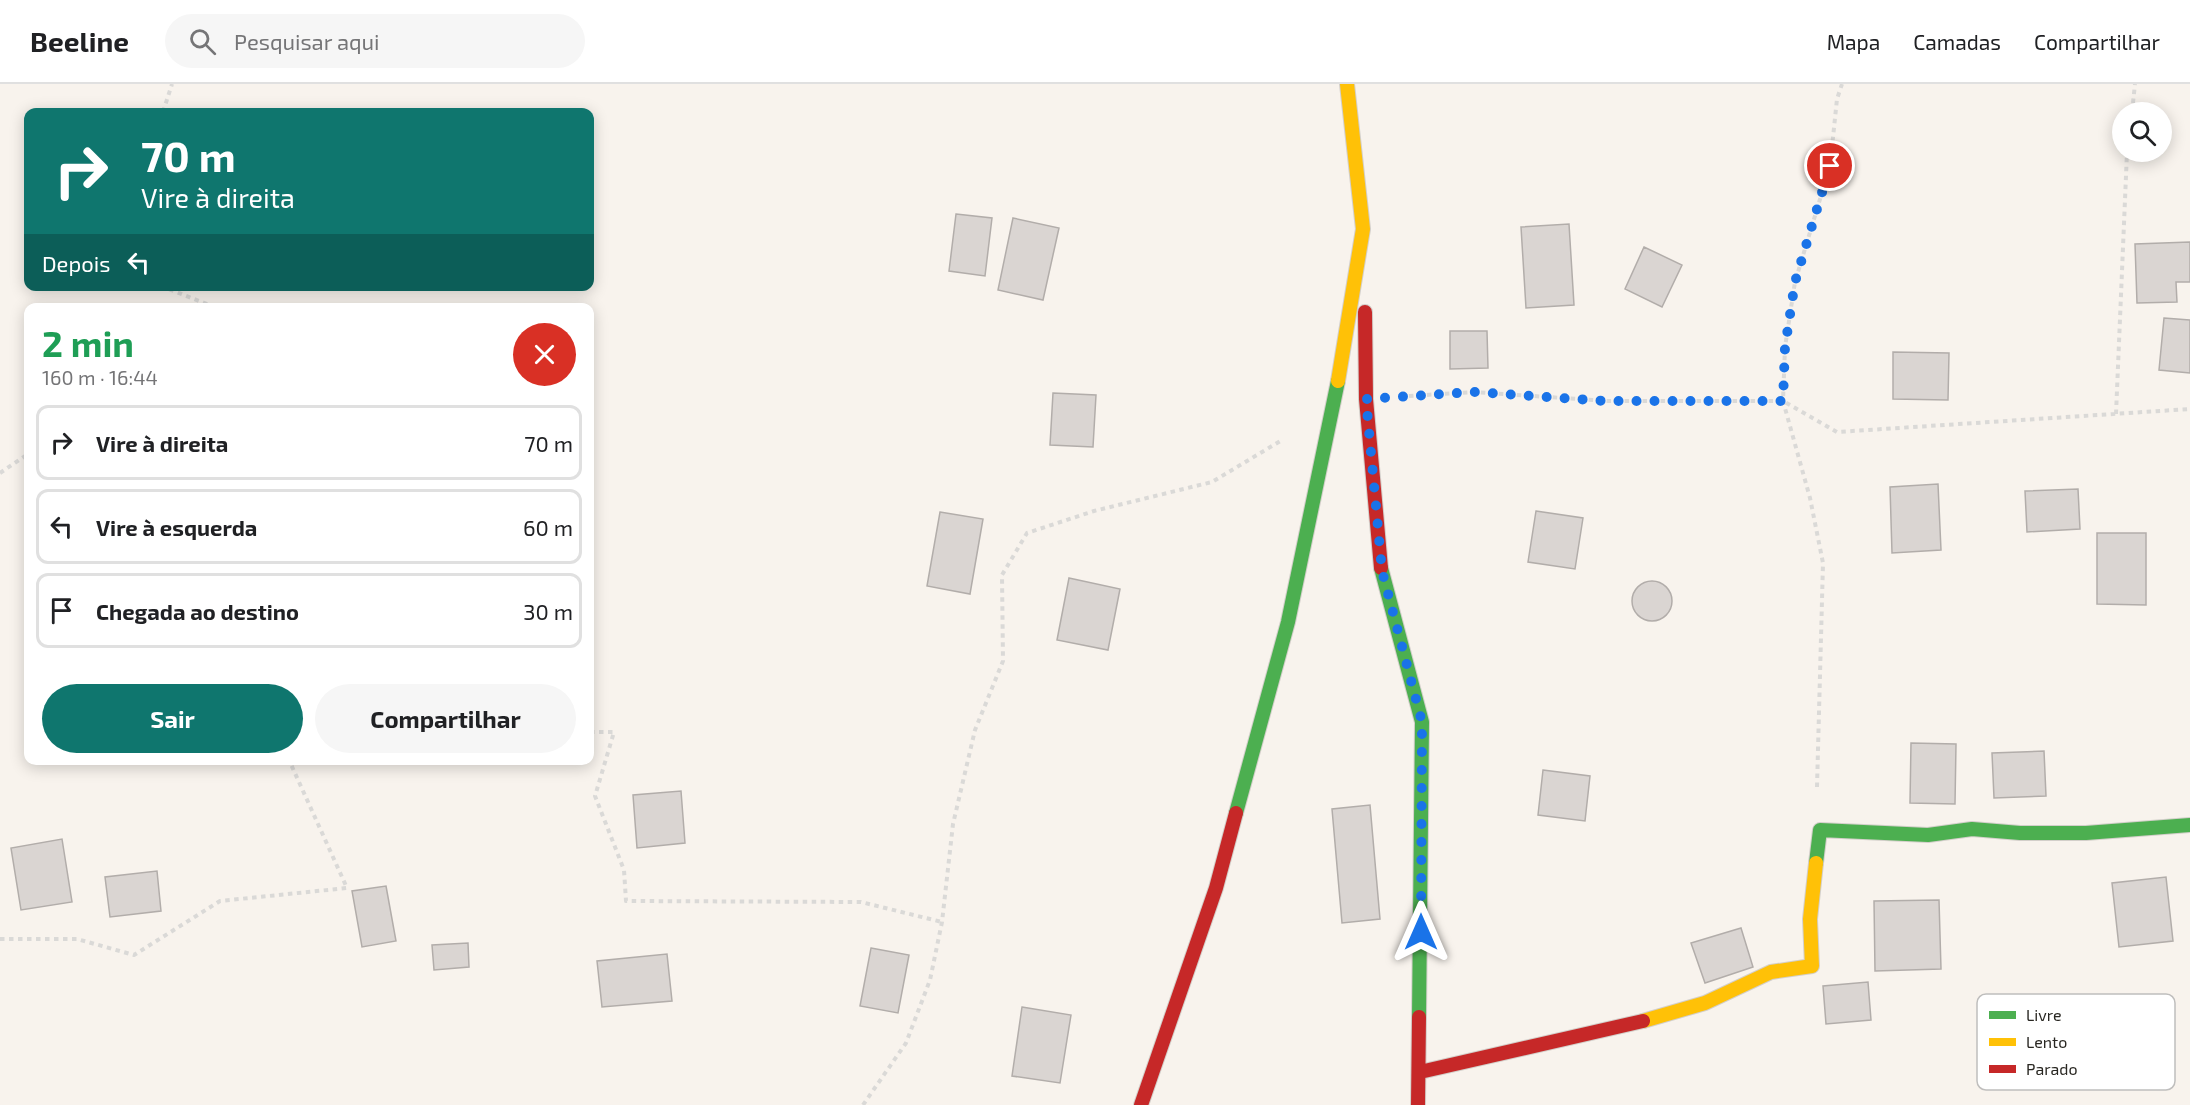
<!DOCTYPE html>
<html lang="pt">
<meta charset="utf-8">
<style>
:root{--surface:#fff;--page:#f6f6f6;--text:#202124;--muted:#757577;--line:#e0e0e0;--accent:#0f766e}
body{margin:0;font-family:"Exo 2",sans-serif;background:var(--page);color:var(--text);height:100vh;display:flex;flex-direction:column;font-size:22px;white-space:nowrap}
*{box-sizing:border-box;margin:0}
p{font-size:20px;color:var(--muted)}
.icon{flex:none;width:33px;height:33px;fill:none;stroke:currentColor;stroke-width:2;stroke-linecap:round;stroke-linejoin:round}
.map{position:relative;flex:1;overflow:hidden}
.panel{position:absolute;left:24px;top:219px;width:570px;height:462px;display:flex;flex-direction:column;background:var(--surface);border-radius:12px;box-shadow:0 3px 15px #0003}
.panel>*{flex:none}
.guide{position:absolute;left:24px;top:24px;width:570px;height:183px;border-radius:12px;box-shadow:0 3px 15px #0003;background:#0f766e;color:#fff;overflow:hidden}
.buttons{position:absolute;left:2112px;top:18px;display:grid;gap:12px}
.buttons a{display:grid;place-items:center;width:60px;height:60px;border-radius:50%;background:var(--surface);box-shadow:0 3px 15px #0003;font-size:30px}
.pin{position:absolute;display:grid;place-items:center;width:51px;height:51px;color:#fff;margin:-26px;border:3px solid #fff;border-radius:50%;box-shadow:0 2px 6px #0007}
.me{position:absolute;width:66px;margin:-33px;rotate:0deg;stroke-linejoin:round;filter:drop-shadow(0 0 4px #0008)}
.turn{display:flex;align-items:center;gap:21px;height:126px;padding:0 18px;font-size:27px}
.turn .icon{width:78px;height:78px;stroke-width:2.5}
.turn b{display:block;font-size:42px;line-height:51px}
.then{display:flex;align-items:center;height:57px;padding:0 18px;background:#0003;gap:12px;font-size:22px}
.round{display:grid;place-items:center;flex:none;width:63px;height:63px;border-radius:32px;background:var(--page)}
.overview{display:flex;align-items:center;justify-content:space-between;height:102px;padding:0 18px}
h1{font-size:36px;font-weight:700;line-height:45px;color:#1e9e55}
.primary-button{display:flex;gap:12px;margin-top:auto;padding:12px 18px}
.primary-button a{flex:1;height:69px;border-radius:36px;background:var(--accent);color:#fff;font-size:24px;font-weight:700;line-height:69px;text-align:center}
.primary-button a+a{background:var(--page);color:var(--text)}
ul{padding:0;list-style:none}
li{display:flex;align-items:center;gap:18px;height:75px;margin:0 12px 9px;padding:0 6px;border:3px solid var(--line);border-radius:12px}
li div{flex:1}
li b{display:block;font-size:22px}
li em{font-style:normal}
header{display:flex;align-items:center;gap:36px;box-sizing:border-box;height:84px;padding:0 30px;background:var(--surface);border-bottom:2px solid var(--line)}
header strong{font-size:28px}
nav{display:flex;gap:33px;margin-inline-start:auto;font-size:21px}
.search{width:420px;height:54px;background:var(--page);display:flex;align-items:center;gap:15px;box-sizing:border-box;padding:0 21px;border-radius:33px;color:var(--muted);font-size:22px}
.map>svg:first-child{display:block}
.building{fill:#dad5d2;stroke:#b2adaa;stroke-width:1.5}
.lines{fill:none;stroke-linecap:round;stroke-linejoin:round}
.fast-casing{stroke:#d3cfca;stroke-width:16}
.slow-casing{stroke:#d3cfca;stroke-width:16}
.jam-casing{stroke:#d3cfca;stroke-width:16}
.path{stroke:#dad9d7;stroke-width:4;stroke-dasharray:4.5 4.5;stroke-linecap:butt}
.fast{stroke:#4caf50;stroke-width:14}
.slow{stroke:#ffc107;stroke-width:14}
.jam{stroke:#c62828;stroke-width:14}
.route{stroke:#1a73e8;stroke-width:10;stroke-dasharray:0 18}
.key{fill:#fff;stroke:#bfbebd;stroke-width:1.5}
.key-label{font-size:16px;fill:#292722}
</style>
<header>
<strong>Beeline</strong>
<div class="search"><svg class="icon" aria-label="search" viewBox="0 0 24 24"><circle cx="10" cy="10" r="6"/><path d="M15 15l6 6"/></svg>Pesquisar aqui</div>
<nav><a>Mapa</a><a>Camadas</a><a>Compartilhar</a></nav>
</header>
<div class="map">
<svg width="2190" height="1021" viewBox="0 0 2190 1021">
<rect width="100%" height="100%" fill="#f8f3ed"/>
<path class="building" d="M 956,130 L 992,134 L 985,192 L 949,187 Z
M 1013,134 L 1059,144 L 1043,216 L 998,206 Z
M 1569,140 L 1574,221 L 1526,224 L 1521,143 Z
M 2190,158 L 2190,198 L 2176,198 L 2177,218 L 2137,219 L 2135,160 Z
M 1644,163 L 1682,181 L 1662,223 L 1625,205 Z
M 2164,234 L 2190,236 L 2190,289 L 2159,286 Z
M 1450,247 L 1487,247 L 1488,284 L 1450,285 Z
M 1893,268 L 1949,269 L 1948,316 L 1893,315 Z
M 1053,309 L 1096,311 L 1093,363 L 1050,361 Z
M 1938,400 L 1941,466 L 1892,469 L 1890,403 Z
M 2078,405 L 2080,445 L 2027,448 L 2025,407 Z
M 1536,427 L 1583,434 L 1575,485 L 1528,478 Z
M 940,428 L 983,435 L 970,510 L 927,502 Z
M 2097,449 L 2146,449 L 2146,521 L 2097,520 Z
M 1069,494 L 1120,505 L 1108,566 L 1057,556 Z
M1632 517a20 20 0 1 1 40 0a20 20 0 1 1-40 0Z
M 1911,659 L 1956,660 L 1955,720 L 1910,719 Z
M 2044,667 L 2046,712 L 1994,714 L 1992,669 Z
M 1543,686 L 1590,692 L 1585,737 L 1538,731 Z
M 681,707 L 685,759 L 637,764 L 633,711 Z
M 1370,721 L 1380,835 L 1342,839 L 1332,725 Z
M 62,755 L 72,818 L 21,826 L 11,764 Z
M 157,787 L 161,827 L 110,833 L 105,793 Z
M 2166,793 L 2173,857 L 2119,863 L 2112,799 Z
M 386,802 L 396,857 L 362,863 L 352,807 Z
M 1939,816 L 1941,885 L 1875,887 L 1874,817 Z
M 1741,844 L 1753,883 L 1705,899 L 1691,859 Z
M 468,859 L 469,883 L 434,886 L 432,861 Z
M 871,864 L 909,871 L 898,929 L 860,922 Z
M 667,870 L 672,917 L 602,923 L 597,877 Z
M 1868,898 L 1871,936 L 1826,940 L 1823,902 Z
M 1022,923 L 1071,931 L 1060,999 L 1012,992 Z"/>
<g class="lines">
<g class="fast-casing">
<path id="fast" d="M 1381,484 L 1422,638 L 1419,933
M 1236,729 L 1288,538 L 1338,297
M 1816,779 L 1820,746 L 1928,751 L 1972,745 L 2020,749 L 2086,749 L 2190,741"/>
</g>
<g class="slow-casing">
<path id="slow" d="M 1338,297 L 1363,145 L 1347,0
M 1643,937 L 1705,919 L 1771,888 L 1812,882 L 1810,835 L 1816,779"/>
</g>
<g class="jam-casing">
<path id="jam" d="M 1365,228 L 1366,315 L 1381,484
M 1420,988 L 1643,937
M 1141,1021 L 1216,804 L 1236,729
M 1418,1021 L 1419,933"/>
</g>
<path class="path" d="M 163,28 L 172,0
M 2132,28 L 2135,0
M 161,202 L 217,224
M 1409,312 L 1474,308 L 1607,317 L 1783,317 L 1837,348 L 2190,325
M 2116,330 L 2127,68
M 0,389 L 28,370
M 590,648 L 614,648 L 595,712 L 624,786 L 626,817 L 861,818 L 942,838
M 1817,703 L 1823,479 L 1810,414 L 1783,317 L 1785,263 L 1795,198 L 1830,82 L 1837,15 L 1842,0
M 0,855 L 77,855 L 134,871 L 220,817 L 347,804 L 289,676
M 863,1021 L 906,959 L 930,896 L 942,838 L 953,740 L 975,646 L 1003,577 L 1002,491 L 1027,449 L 1094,427 L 1212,398 L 1282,356"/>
<use href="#fast" class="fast"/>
<use href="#slow" class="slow"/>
<use href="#jam" class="jam"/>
</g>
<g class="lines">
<path class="route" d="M 1421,848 L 1422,638 L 1382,487 L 1366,315 L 1474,308 L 1606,317 L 1783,317 L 1785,263 L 1795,198 L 1830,82"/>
</g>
<rect x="1977" y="910" width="198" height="96" rx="9" class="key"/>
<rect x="1989" y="927" width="27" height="8" fill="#4caf50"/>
<rect x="1989" y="954" width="27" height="8" fill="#ffc107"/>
<rect x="1989" y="981" width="27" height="8" fill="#c62828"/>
<g class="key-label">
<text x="2026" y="937">Livre</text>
<text x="2026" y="964">Lento</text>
<text x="2026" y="991">Parado</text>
</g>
</svg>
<div class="buttons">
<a><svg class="icon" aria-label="search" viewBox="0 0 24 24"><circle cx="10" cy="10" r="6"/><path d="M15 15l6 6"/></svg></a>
</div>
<div class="pin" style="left:1830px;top:82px;background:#d93025"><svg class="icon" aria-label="arrive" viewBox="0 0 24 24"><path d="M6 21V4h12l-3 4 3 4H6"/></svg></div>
<svg class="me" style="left:1421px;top:848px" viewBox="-20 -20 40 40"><path d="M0-17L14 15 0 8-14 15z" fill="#1a73e8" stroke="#fff" stroke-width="4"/></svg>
<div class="guide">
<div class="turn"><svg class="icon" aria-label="right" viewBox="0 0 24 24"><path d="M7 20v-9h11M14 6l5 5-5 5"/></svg><div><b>70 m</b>Vire à direita</div></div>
<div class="then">Depois<svg class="icon" aria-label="left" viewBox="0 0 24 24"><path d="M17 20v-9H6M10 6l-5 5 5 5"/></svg></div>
</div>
<section class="panel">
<div class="overview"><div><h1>2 min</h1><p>160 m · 16:44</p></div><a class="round" style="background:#d93025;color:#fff"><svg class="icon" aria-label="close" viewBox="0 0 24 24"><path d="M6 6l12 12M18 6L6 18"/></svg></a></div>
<ul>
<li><svg class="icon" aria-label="right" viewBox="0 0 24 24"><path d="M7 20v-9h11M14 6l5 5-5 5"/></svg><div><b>Vire à direita</b></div><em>70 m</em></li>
<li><svg class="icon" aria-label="left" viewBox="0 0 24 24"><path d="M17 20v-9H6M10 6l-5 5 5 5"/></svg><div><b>Vire à esquerda</b></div><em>60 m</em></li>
<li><svg class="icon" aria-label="arrive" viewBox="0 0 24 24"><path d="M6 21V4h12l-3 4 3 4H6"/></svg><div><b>Chegada ao destino</b></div><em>30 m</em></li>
</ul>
<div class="primary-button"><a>Sair</a><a>Compartilhar</a></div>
</section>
</div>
